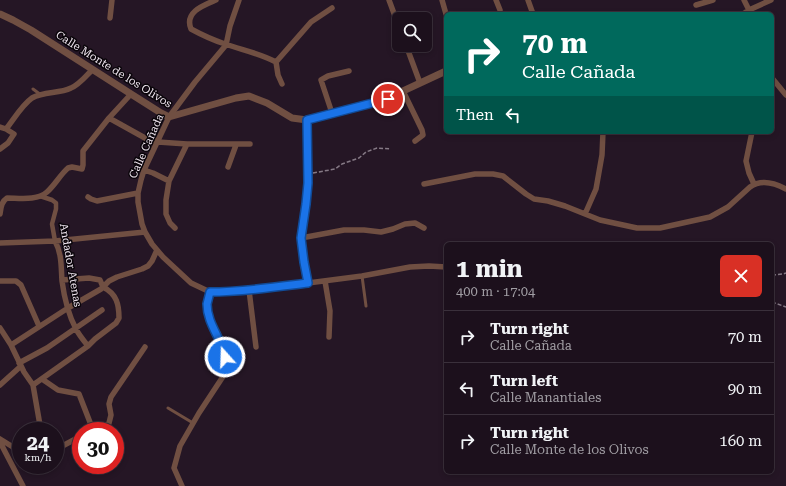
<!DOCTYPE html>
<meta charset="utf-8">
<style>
:root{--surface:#1c101c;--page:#291e29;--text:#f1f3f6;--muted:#a09da3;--line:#3a303b}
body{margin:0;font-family:"Roboto Serif",serif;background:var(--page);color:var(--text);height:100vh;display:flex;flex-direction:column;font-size:15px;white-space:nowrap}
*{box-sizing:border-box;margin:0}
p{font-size:13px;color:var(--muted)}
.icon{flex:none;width:22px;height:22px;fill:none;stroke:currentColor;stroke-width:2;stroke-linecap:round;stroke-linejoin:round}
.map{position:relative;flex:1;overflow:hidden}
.panel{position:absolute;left:444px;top:242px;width:330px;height:232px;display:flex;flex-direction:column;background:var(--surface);border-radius:6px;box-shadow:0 2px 6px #0003,0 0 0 1px var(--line)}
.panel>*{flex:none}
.guide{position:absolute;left:444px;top:12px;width:330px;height:122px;border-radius:6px;box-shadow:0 2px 6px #0003,0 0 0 1px var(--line);background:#00695c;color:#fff;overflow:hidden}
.tools{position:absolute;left:392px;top:12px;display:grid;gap:8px}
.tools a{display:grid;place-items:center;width:40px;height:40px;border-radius:6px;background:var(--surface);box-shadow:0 2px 6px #0003,0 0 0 1px var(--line);font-size:20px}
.speed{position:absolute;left:12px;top:422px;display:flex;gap:8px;font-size:20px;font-weight:700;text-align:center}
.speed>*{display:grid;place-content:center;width:52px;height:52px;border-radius:50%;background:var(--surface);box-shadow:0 2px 6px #0003,0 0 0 1px var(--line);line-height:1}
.speed small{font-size:10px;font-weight:400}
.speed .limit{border:6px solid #d22;background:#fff;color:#111}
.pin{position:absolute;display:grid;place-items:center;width:34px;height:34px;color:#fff;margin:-17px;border:2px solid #fff;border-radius:50%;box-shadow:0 1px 4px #0007}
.me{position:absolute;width:44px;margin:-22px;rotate:340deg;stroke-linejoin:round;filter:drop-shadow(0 0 3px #0008)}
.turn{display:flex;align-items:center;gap:14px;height:84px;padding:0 12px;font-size:18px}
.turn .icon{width:52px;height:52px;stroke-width:2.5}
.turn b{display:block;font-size:28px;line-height:34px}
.then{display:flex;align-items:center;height:38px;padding:0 12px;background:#0003;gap:8px;font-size:15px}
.round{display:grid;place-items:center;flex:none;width:42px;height:42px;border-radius:6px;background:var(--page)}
.headline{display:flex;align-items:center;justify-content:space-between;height:68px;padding:0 12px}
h1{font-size:24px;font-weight:700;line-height:30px}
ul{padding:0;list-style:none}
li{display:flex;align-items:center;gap:12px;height:52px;padding:0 12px;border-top:1px solid var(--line)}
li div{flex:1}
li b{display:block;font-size:15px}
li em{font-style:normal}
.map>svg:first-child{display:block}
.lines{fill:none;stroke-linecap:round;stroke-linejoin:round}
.path{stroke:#857985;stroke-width:1.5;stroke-dasharray:4 2;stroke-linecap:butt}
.service{stroke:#704f42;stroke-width:3}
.pedestrian{stroke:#704f42;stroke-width:4.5}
.minor{stroke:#704f42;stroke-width:5.5}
.tertiary{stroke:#704f42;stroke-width:7}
.route-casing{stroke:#114b97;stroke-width:10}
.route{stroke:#1a73e8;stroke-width:7}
.labels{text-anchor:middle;stroke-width:3;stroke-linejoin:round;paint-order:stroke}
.street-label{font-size:11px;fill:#efe5ef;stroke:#0a050a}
</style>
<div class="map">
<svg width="786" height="486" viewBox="0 0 786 486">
<rect width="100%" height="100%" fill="#251625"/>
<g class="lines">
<path class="path" d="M 313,173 L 335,169 L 342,164 L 359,158 L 366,152 L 377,148 L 391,149
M 772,275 L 783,274 L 786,273
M 772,302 L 786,307"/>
<path class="service" d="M 33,89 L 41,95
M 362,276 L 366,306
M 168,408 L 193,423"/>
<path class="pedestrian" d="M 40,196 L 52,200 L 56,203 L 56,209 L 52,224 L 55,241"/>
<path class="minor" d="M 216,0 C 204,5 184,12 191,29 C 202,35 213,40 225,44 C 242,50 259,53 276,62 L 278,75 L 282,84
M 239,0 L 230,26 L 226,45 L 195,82 L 169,117 L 144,170 L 141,180 L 138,193 L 138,202 L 142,224 L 145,232 L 152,244 L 163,257 L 191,283 L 210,292 L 226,292 L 249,290 L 308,283 L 362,276 L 410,267 L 429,266 L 446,267
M 389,0 L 399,27
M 442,0 L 446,14
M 496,0 L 500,10
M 528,0 L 533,14
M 744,0 L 749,10
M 696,5 L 713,0
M 743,14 L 749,10 L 771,0
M 110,18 L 112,0
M 406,45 L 420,83
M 276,62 L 311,22 L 332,8
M 772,78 L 786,95
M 403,91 L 422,130 L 423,135 L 415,141
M 332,113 L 321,80 L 328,76 L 349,71
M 109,118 L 145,138 L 158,142 L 187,144 L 250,144
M 307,120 L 308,183 L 305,213 L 301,238 L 304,262 L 308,283
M 0,127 L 6,129 L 14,134 L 8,143 L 0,149
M 6,129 C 14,119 22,105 32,98 C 44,91 59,94 71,88 C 79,85 86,76 92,70
M 752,132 L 746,161 L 749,173 L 754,184
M 228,167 L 236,145
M 144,170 L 153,173 L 169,181
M 424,184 L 475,174 L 493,174 L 503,176 L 526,194 L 534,199 L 548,201 L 565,206 L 600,220 L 637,228 L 660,228 L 710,217 L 728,207 L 750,187 C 761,179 775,183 786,189
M 88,197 L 91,199 L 97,201 L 138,193
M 0,214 C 1,208 1,202 7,198 C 19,198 37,201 47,192 C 55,185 60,175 68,168 L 72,167 L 82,169 L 83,165 L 83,151 L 109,118 L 131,94
M 585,214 L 596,189 L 602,155 L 603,132
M 175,228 L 170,223 L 166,214 L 166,200 L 169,181 L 187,144
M 301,238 L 344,230 L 364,230 L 381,232 L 393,229 L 405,224 L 415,223 L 424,228
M 55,241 C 62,254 61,267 62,281 C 64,296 69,316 76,329 C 79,335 84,341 88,346
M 0,243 L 55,241 L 145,232
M 62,280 L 89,278 L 100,280 L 103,287
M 0,281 L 16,281 L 21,285 L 39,326
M 325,281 L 330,311 L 329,337
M 249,290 L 256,347
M 0,328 L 11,345 L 24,372 L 33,385 L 41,431
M 11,345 L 68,308 L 101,289 L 109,281 L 117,277 L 142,269 L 148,266 L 152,261 L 157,250
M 19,363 L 47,348 L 102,310
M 42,379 L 58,390 L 79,394 L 93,430
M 0,385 L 21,366
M 33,385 L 88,346 L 95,339 L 116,323 L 119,318 C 119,305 117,294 103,287
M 90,431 L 109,423 L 111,415 L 109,404 L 111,397 L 145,347
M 0,439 L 21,452
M 0,442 L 23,486
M 55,450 L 81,436
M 182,486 L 174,468 L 180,446 L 199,413 L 226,372 L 229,367 L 225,357 L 223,349 L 211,323 L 207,304 L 210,292"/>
<path class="tertiary" d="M 0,14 L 13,20 L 31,30 L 131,94 L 161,113 L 169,117 L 236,98 L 249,96 L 267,103 L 292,118 L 307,120 L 388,99 L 403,91 L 446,71"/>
</g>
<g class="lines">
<g class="route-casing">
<path id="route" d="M 225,357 C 222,339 207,324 207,304 C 208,300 209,296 210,292 C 243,292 276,287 308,283 L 304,262 L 301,238 L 306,204 L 308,183 L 307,120 L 388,99"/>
</g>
<use href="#route" class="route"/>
</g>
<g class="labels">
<g class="street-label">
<text transform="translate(114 69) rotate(32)" y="4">Calle Monte de los Olivos</text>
<text transform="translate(146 146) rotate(-66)" y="4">Calle Cañada</text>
<text transform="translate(71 265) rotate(80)" y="4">Andador Atenas</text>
</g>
</g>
</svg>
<div class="tools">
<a><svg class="icon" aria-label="search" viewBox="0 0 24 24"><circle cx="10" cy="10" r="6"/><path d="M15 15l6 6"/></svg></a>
</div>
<div class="speed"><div>24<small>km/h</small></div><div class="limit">30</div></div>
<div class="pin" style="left:388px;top:99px;background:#d93025"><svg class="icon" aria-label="arrive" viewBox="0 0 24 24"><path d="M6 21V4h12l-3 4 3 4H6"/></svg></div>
<svg class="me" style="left:225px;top:357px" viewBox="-20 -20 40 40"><circle r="17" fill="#1a73e8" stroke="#fff" stroke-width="3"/><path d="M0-11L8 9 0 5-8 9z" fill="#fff"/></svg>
<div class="guide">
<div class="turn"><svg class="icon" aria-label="right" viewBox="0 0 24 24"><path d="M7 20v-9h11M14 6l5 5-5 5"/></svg><div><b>70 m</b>Calle Cañada</div></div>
<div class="then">Then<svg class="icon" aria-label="left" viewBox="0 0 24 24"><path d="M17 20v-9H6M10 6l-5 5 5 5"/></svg></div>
</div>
<section class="panel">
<div class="headline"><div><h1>1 min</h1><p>400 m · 17:04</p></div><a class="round" style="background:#d93025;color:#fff"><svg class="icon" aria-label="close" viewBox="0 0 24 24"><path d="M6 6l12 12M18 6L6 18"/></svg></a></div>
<ul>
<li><svg class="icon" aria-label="right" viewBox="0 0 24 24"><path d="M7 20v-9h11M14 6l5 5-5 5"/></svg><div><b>Turn right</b><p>Calle Cañada</p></div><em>70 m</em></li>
<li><svg class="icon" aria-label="left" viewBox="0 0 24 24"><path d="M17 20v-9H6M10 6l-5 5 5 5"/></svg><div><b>Turn left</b><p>Calle Manantiales</p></div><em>90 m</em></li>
<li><svg class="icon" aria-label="right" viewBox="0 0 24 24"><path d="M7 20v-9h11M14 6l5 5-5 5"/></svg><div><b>Turn right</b><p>Calle Monte de los Olivos</p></div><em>160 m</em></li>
</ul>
</section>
</div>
